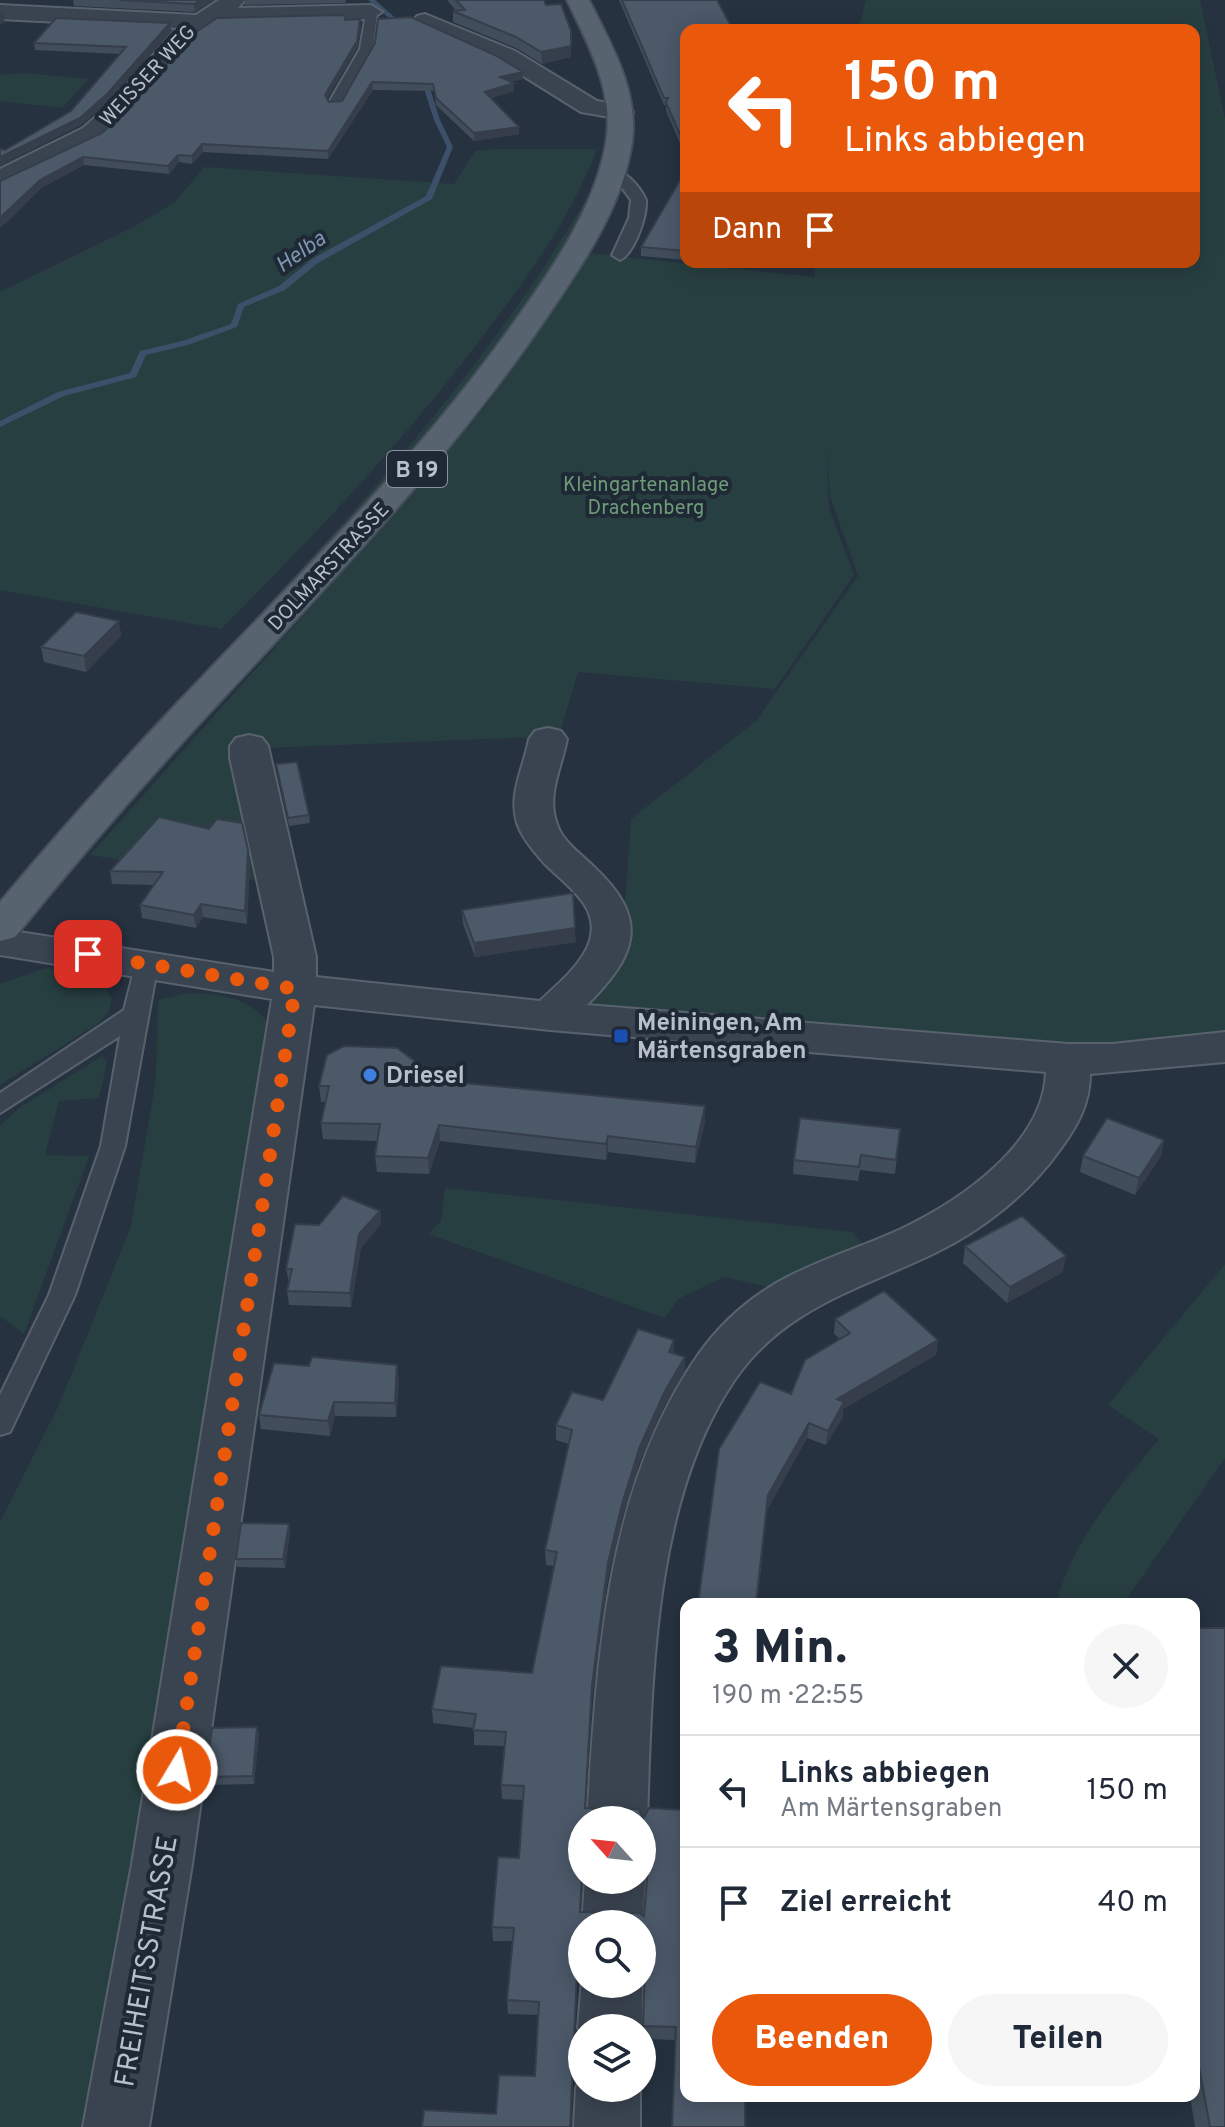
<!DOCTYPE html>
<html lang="de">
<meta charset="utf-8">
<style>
:root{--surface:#fff;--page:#f6f6f7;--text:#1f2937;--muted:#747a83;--line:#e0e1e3;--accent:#ea580c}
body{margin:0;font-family:Overpass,sans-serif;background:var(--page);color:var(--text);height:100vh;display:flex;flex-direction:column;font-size:30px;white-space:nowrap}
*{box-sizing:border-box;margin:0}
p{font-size:26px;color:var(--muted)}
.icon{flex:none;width:44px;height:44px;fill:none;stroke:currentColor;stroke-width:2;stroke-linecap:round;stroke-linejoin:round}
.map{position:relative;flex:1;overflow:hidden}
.side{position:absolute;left:680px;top:1598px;width:520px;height:504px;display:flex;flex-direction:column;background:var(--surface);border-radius:16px;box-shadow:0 4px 20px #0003}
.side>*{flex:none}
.banner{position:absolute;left:680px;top:24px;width:520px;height:244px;border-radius:16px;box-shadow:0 4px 20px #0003;background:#ea580c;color:#fff;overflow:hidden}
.needle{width:52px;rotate:297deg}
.buttons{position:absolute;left:568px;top:1806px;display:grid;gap:16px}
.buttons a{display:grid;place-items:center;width:88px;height:88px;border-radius:50%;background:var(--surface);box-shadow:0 4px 20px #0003;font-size:40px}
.pin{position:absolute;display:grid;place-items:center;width:68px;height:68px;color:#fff;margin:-34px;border-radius:16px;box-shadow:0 4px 12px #0006}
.me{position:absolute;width:88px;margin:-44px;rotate:9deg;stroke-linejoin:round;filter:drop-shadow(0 0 6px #0008)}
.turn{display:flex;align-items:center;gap:28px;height:168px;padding:0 32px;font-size:36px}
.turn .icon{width:104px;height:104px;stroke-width:2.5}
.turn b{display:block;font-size:56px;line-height:68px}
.then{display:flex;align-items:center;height:76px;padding:0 32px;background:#0003;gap:16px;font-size:30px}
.round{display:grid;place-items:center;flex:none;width:84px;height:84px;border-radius:42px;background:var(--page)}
.headline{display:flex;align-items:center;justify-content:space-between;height:136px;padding:0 32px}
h1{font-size:48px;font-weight:800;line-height:60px}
.button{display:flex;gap:16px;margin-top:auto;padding:16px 32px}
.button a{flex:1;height:92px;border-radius:48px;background:var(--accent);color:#fff;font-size:32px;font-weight:800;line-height:92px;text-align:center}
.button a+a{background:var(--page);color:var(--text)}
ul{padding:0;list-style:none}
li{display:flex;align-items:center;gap:24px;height:112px;padding:0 32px;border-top:2px solid var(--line)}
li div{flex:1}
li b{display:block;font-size:30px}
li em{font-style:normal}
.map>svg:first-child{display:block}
.green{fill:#283f41}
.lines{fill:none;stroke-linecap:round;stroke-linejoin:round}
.stream{fill:#3c5069;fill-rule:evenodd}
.service-casing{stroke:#58626d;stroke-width:4}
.minor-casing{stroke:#58626d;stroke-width:4}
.primary-casing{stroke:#444d59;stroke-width:4}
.service{fill:#3a4450;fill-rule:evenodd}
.minor{fill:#3a4450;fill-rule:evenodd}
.primary{fill:#586370;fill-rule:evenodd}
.wall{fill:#414d5a;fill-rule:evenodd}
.shaded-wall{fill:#353e4a}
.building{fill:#4c5969;stroke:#353e4a;stroke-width:2;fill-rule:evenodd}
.route{stroke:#ea580c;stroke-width:14;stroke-dasharray:0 25.2}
.transit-dot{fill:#1a4fb4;stroke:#1f2935;stroke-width:3}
.shop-dot{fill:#3f7fe0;stroke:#1f2935;stroke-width:3}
.labels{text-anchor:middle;stroke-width:8;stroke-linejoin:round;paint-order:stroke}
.far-street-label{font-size:20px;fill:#b7bfca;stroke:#1f2935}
.far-park-label{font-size:20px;fill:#6e9b77;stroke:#1f2935}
.far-water-label{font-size:22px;font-style:italic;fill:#7f96b2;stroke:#1f2935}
.shield{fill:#1f2935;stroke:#89929d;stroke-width:2}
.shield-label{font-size:22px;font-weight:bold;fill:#b7bfca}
.poi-label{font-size:24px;font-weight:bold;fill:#b7bfca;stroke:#1f2935;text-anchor:start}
.near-street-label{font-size:28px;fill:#b7bfca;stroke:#1f2935}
</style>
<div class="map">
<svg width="1225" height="2127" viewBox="0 0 1225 2127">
<rect width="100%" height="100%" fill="#263240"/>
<path class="green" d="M 866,0 L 1200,0 L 1225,119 L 1225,1030 L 1076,1048 L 606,1013 L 587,999 L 622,950 L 631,819 L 756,721 L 858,576 L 830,496 L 826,443 L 829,508 L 854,575 L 775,689 L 578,672 L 559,736 L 243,749 L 268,882 L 90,855 L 416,489 L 487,404 L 587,253 L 815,277 L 815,262 L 1194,262 L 1194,30 L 858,30 Z
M 24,73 L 89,79 L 62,108 L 0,101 L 0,75 Z
M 493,149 L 597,149 C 573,213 532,271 491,325 C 410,435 318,532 221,629 L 0,590 L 0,292 L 137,225 L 175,202 L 204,167 L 454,184 L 475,151 Z
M 592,189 C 557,289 478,374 410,454 C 363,509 318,562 264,609 C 385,479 503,344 592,189 Z
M 45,968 C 75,970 96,971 112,998 L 109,1011 L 99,1023 L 0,1085 L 0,984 Z
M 188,993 C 223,994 249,997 271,1026 L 97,2127 L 0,2127 L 0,1522 L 59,1405 L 131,1226 L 156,1079 L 158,1000 Z
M 102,1056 L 107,1062 L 99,1098 L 59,1101 L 45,1155 L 89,1156 L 24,1334 L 0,1316 L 0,1126 L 19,1108 Z
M 445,1188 L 852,1232 L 864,1246 L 768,1287 L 724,1277 L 678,1299 L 665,1318 L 428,1234 L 441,1221 Z
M 1225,1264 L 1225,1458 L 1123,1604 L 1056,1604 C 1073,1539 1117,1491 1159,1439 L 1108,1405 Z"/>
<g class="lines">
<path class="stream" d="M 368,0 L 375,0 L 407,28 L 407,30 L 403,30 Z
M 423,74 L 426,76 L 440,120 L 453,147 L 432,199 L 318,263 L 285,290 L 244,307 L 237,327 L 188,345 L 146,355 L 136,377 L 64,396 L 0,427 L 0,421 L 58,392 L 130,373 L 140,351 L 182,341 L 231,324 L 238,304 L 279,286 L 312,259 L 426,196 L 447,147 L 434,120 L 420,76 Z"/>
<g class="service-casing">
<path id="service" d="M 367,9 L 377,12 L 373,49 L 340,107 L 330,107 L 328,104 L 360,49 Z
M 606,169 C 623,167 639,185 646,200 C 647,216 635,253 620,260 L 612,255 L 629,218 L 631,200 L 620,185 L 606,175 Z
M 147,956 L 158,963 L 125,1146 L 75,1295 L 10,1432 L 0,1435 L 0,1395 L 49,1295 L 101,1146 L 120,1036 L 0,1113 L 0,1093 L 124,1010 L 136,963 Z"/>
</g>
<g class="minor-casing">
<path id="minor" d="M 219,0 L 245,0 L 238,8 L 371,5 L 382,12 L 371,19 L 217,22 L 189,41 L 128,114 L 101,138 L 0,187 L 0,169 L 83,128 L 110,104 L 177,28 L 0,19 L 0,5 L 196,15 Z
M 425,14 L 515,51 L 597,101 L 630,107 L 633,112 L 621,119 L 581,112 L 499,61 L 417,26 L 413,21 L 417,16 Z
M 548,728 L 561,731 L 567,739 C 562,767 546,795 557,824 C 562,841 581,854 593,866 C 650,919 638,954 587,1005 L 1068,1044 L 1112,1044 L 1225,1032 L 1225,1062 L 1090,1074 C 1090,1104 1077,1127 1059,1151 C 1028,1194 983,1230 935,1253 C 860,1289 783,1308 734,1381 C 653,1500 652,1680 647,1820 L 642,1830 L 642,1820 L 587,1820 C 597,1662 605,1489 698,1355 C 719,1325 747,1300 778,1282 C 817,1260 860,1248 901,1229 C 960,1201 1044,1144 1046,1072 L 550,1030 L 314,1005 L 192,1864 L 149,2127 L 83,2127 L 132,1864 L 272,999 L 0,955 L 0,929 L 274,972 L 274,957 L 230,758 L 230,746 L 236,738 L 249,735 L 262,738 L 268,746 L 316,957 L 316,977 L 540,1001 C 565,977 610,943 584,904 C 574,889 558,877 545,864 C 535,853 522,838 517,823 C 508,794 524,767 529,739 L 535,731 Z
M 642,1873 L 645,1880 L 642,1928 L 642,1924 L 582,1924 L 585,1880 L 642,1880 Z
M 582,1979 L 582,1984 L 642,1983 L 642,2028 L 582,2028 L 582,2037 L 578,2028 Z
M 582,2073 L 582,2088 L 640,2088 L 640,2127 L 574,2127 L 576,2088 Z"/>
</g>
<g class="primary-casing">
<path id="primary" d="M 567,0 L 589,0 C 611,44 639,91 632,142 C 623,207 581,267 545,320 C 453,455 340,572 229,692 C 155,771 83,853 15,937 L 0,941 L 0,902 C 66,823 135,747 206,673 C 316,558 428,445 520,314 C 556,263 595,206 606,143 C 615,92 588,44 567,0 Z"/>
</g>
<use href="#service" class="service"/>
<use href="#minor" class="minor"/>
<use href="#primary" class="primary"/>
</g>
<path class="wall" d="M 73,0 L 214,0 L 195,12 L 74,6 Z
M 244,0 L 346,0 L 345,3 L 245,5 Z
M 447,0 L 544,0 L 546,5 L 571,31 L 571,57 L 542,64 L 516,48 L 453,22 L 453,11 L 456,11 Z
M 619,0 L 717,0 L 686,30 L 686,157 L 666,111 L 666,105 L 664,105 Z
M 346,20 L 361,27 L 357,48 L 327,99 L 329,102 L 342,101 L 375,43 L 523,72 L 523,79 L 511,82 L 514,83 L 514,91 L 490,98 L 519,134 L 474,141 L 436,105 L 434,91 L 373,90 L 328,159 L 203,152 L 192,164 L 179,162 L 169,174 L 84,165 L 41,188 L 7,222 L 0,227 L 0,181 Z
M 171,31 L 108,102 L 81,125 L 5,150 L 71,111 L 120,54 L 35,50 L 34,43 Z
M 686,170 L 686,260 L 641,256 L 641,247 Z
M 119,621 L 121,636 L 86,672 L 44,662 L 41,647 Z
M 276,764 L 309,815 L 310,823 L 289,826 Z
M 248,850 L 250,863 L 247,924 L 203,917 L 196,928 L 142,918 L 140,905 L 154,885 L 112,884 L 110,871 Z
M 462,910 L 576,942 L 475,957 L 463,924 Z
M 431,1073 L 455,1082 L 705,1106 L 705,1122 L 695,1163 L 608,1152 L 606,1160 L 588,1158 L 440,1141 L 429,1174 L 377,1172 L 375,1156 L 378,1141 L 323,1139 L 321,1123 L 326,1102 L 321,1102 L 319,1086 Z
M 900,1129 L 895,1174 L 860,1170 L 858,1181 L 793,1174 L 794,1160 Z
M 1164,1140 L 1161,1156 L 1135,1195 L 1080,1172 L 1083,1156 Z
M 380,1211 L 381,1224 L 361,1248 L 351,1307 L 289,1305 L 287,1291 L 289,1283 L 286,1269 L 319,1225 Z
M 965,1246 L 1063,1272 L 1007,1303 L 963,1263 Z
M 835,1319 L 938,1340 L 936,1355 L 843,1409 L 843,1417 L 826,1445 L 807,1438 L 767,1510 L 757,1604 L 698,1604 L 791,1394 L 840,1339 L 834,1334 Z
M 674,1353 L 685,1357 L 685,1371 L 664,1406 L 640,1461 L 622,1518 L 608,1578 L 592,1699 L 586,1808 L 643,1819 L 685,1810 L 675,2040 L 643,2039 L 646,1946 L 642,1945 L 642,1924 L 582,1924 L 582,1943 L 579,1943 L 571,2127 L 422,2127 L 496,2114 L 535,2076 L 538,2015 L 508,2014 L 507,2000 L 513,1941 L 493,1941 L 492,1927 L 519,1858 L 523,1800 L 502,1799 L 501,1785 L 505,1746 L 474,1745 L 474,1728 L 433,1723 L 432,1709 L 532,1673 L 554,1566 L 546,1565 L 545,1550 L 569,1444 L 556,1440 L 556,1425 L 603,1400 ZM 582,1820 L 642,1820 L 642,1873 L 647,1879 L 644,1916 L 581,1912 L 583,1880 Z
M 399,1379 L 396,1417 L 335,1416 L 330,1436 L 261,1429 L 259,1415 Z
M 289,1524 L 290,1532 L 285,1568 L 237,1567 L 236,1559 Z
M 1194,1628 L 1225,2127 L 1195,2127 L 1190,2096 L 1194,2096 Z
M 257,1727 L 259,1735 L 254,1784 L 206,1785 L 205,1777 Z"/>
<path class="shaded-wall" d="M 200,0 L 214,0 L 195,12 L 194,4 Z
M 3,13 L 5,22 L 0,25 L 0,15 Z
M 360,19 L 361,27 L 357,48 L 325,102 L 325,95 Z
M 170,23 L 171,31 L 108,102 L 81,125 L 0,166 L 0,157 L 80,118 Z
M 571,46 L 571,57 L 542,64 L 541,52 Z
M 523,72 L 523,79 L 500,84 L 500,77 Z
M 372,82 L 373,90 L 328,159 L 328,151 Z
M 514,83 L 514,91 L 485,100 L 485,92 Z
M 519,127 L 519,134 L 474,141 L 474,133 Z
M 202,144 L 203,152 L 192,164 L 192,156 Z
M 178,155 L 179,162 L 169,174 L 168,166 Z
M 83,157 L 84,165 L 41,188 L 7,222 L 0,227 L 0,218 L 40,180 Z
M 119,621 L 121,636 L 86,672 L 84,656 Z
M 248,850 L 250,863 L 247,924 L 245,911 Z
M 201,904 L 203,917 L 196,928 L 194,915 Z
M 575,928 L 576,942 L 475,957 L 474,943 Z
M 705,1106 L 705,1122 L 695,1163 L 696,1147 Z
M 439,1125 L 440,1141 L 429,1174 L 428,1158 Z
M 608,1136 L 608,1152 L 606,1160 L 606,1144 Z
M 1164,1140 L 1161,1156 L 1135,1195 L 1139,1178 Z
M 380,1211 L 381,1224 L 361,1248 L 351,1307 L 350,1293 L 359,1234 Z
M 1066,1256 L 1063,1272 L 1007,1303 L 1010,1287 Z
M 674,1340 L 674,1354 L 669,1352 Z
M 938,1340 L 936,1355 L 843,1409 L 843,1417 L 826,1445 L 828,1431 L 837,1399 Z
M 685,1357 L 685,1371 L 664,1406 L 640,1461 L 622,1518 L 608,1578 L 592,1699 L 585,1820 L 592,1685 L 608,1563 L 622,1504 L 640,1446 L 665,1391 Z
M 397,1365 L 399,1379 L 396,1417 L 395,1403 Z
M 334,1402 L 335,1416 L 330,1436 L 328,1421 Z
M 809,1423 L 807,1438 L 767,1510 L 756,1604 L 768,1495 Z
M 289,1524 L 290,1532 L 285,1568 L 283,1559 Z
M 257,1727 L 259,1735 L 254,1784 L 253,1776 Z
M 579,1929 L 571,2127 L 570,2127 Z"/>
<path class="building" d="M 120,0 L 200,0 L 194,4 Z
M 456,0 L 544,0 L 546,5 L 561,4 L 571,31 L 571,46 L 541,52 L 516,37 L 453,11 L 465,10 Z
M 622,0 L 717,0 L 733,30 L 686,30 L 686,148 L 666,103 L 668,98 L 664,98 Z
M 339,15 L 346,16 L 345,20 L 360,19 L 357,41 L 325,95 L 329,102 L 342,101 L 375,43 L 378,19 L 411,17 L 497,56 L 523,72 L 500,77 L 514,83 L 485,92 L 519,127 L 474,133 L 436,98 L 433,84 L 372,82 L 328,151 L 202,144 L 192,156 L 178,155 L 168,166 L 83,157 L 40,180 L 0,218 L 0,181 L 102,133 L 129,108 L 190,36 L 217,18 Z
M 56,18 L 170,23 L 107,94 L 80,118 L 0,157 L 0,149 L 5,150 L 71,111 L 126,47 L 34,43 Z
M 686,170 L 686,251 L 641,247 Z
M 76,612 L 119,621 L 84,656 L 41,647 Z
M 297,762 L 309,815 L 288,818 L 276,764 Z
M 159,817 L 209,829 L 217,819 L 242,823 L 248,850 L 245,911 L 201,904 L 194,915 L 140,905 L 163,872 L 110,871 Z
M 573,893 L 575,928 L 474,943 L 462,910 Z
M 344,1046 L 397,1048 L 431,1073 L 455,1075 L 453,1082 L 705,1106 L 696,1147 L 608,1136 L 606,1144 L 588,1142 L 439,1125 L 428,1158 L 375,1156 L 380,1124 L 321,1123 L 329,1086 L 319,1086 L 327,1055 Z
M 800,1118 L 900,1129 L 896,1160 L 861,1155 L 859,1167 L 794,1160 Z
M 1107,1118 L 1164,1140 L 1139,1178 L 1083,1156 Z
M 343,1196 L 380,1211 L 359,1234 L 350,1293 L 287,1291 L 292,1269 L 286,1269 L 295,1224 L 319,1225 Z
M 1022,1216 L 1066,1256 L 1010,1287 L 965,1246 Z
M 884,1291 L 938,1340 L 837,1399 L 844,1402 L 828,1431 L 809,1423 L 768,1495 L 756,1604 L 698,1604 L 719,1449 L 760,1382 L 791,1394 L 805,1360 L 850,1333 L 835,1319 Z
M 638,1329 L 674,1340 L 669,1352 L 685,1357 L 665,1391 L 640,1446 L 622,1504 L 608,1563 L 592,1685 L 585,1808 L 639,1809 L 643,1819 L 649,1808 L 685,1810 L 686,1781 L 686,2096 L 745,2096 L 745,2127 L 672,2127 L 676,2027 L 643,2026 L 646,1932 L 642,1932 L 642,1924 L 582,1924 L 582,1929 L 579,1929 L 570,2127 L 422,2127 L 424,2110 L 496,2114 L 499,2075 L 535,2076 L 539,2002 L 507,2000 L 514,1928 L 492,1927 L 498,1857 L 519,1858 L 524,1786 L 501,1785 L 506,1732 L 473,1730 L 476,1714 L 432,1709 L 441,1666 L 532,1673 L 557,1552 L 545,1550 L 572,1430 L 556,1425 L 572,1392 L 603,1400 ZM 582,1820 L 642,1820 L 642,1859 L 648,1866 L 644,1916 L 639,1913 L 580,1912 L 582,1875 Z
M 312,1357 L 397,1365 L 395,1403 L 334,1402 L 328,1421 L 259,1415 L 274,1363 L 309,1366 Z
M 241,1523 L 289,1524 L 283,1559 L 236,1559 Z
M 1194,1628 L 1225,1628 L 1225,2127 L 1210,2127 L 1194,2040 Z
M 257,1727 L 253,1776 L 205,1777 L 212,1728 Z"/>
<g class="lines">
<path class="route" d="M 88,954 L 295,989 L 177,1770"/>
</g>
<rect class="transit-dot" x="613" y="1028" width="16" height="16" rx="4"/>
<circle class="shop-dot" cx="370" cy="1075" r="8"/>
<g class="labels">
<g class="far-street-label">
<text transform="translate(147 75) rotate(-47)" y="7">WEISSER WEG</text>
<text transform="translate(328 566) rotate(-47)" y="7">DOLMARSTRASSE</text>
</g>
<g class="far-park-label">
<text x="646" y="491">Kleingartenanlage<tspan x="646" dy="23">Drachenberg</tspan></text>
</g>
<g class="far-water-label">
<text transform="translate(300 251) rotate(-35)" y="8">Helba</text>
</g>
<rect class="shield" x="387" y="451" width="60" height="36" rx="6"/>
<g class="shield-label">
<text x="417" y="477">B 19</text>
</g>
<g class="poi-label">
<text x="637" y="1030">Meiningen, Am<tspan x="637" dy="28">Märtensgraben</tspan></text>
<text x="386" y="1083">Driesel</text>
</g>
<g class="near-street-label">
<text transform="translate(145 1961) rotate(-80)" y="10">FREIHEITSSTRASSE</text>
</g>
</g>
</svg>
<div class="buttons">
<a><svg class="needle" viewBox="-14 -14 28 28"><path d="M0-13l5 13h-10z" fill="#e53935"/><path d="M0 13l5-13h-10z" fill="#747a83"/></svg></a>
<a><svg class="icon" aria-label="search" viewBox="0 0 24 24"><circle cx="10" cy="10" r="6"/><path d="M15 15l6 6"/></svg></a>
<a><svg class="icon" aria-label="layers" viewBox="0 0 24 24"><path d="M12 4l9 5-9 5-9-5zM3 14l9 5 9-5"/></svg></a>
</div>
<div class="pin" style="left:88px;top:954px;background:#d93025"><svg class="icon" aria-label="arrive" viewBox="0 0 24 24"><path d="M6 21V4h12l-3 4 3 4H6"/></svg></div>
<svg class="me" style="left:177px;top:1770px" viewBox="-20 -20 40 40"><circle r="17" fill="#ea580c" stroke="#fff" stroke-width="3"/><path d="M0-11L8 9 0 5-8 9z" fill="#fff"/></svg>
<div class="banner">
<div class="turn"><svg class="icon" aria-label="left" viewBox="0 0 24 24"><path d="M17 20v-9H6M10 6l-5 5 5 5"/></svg><div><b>150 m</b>Links abbiegen</div></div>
<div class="then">Dann<svg class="icon" aria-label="arrive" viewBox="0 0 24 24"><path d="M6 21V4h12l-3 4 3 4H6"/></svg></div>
</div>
<section class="side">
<div class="headline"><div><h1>3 Min.</h1><p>190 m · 22:55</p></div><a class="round"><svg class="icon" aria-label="close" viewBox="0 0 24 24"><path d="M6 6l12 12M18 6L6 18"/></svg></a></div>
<ul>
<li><svg class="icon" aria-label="left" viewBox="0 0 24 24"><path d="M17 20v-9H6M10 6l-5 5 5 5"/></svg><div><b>Links abbiegen</b><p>Am Märtensgraben</p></div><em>150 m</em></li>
<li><svg class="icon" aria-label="arrive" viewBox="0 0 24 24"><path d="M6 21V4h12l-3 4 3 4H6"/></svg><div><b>Ziel erreicht</b></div><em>40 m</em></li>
</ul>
<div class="button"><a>Beenden</a><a>Teilen</a></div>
</section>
</div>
